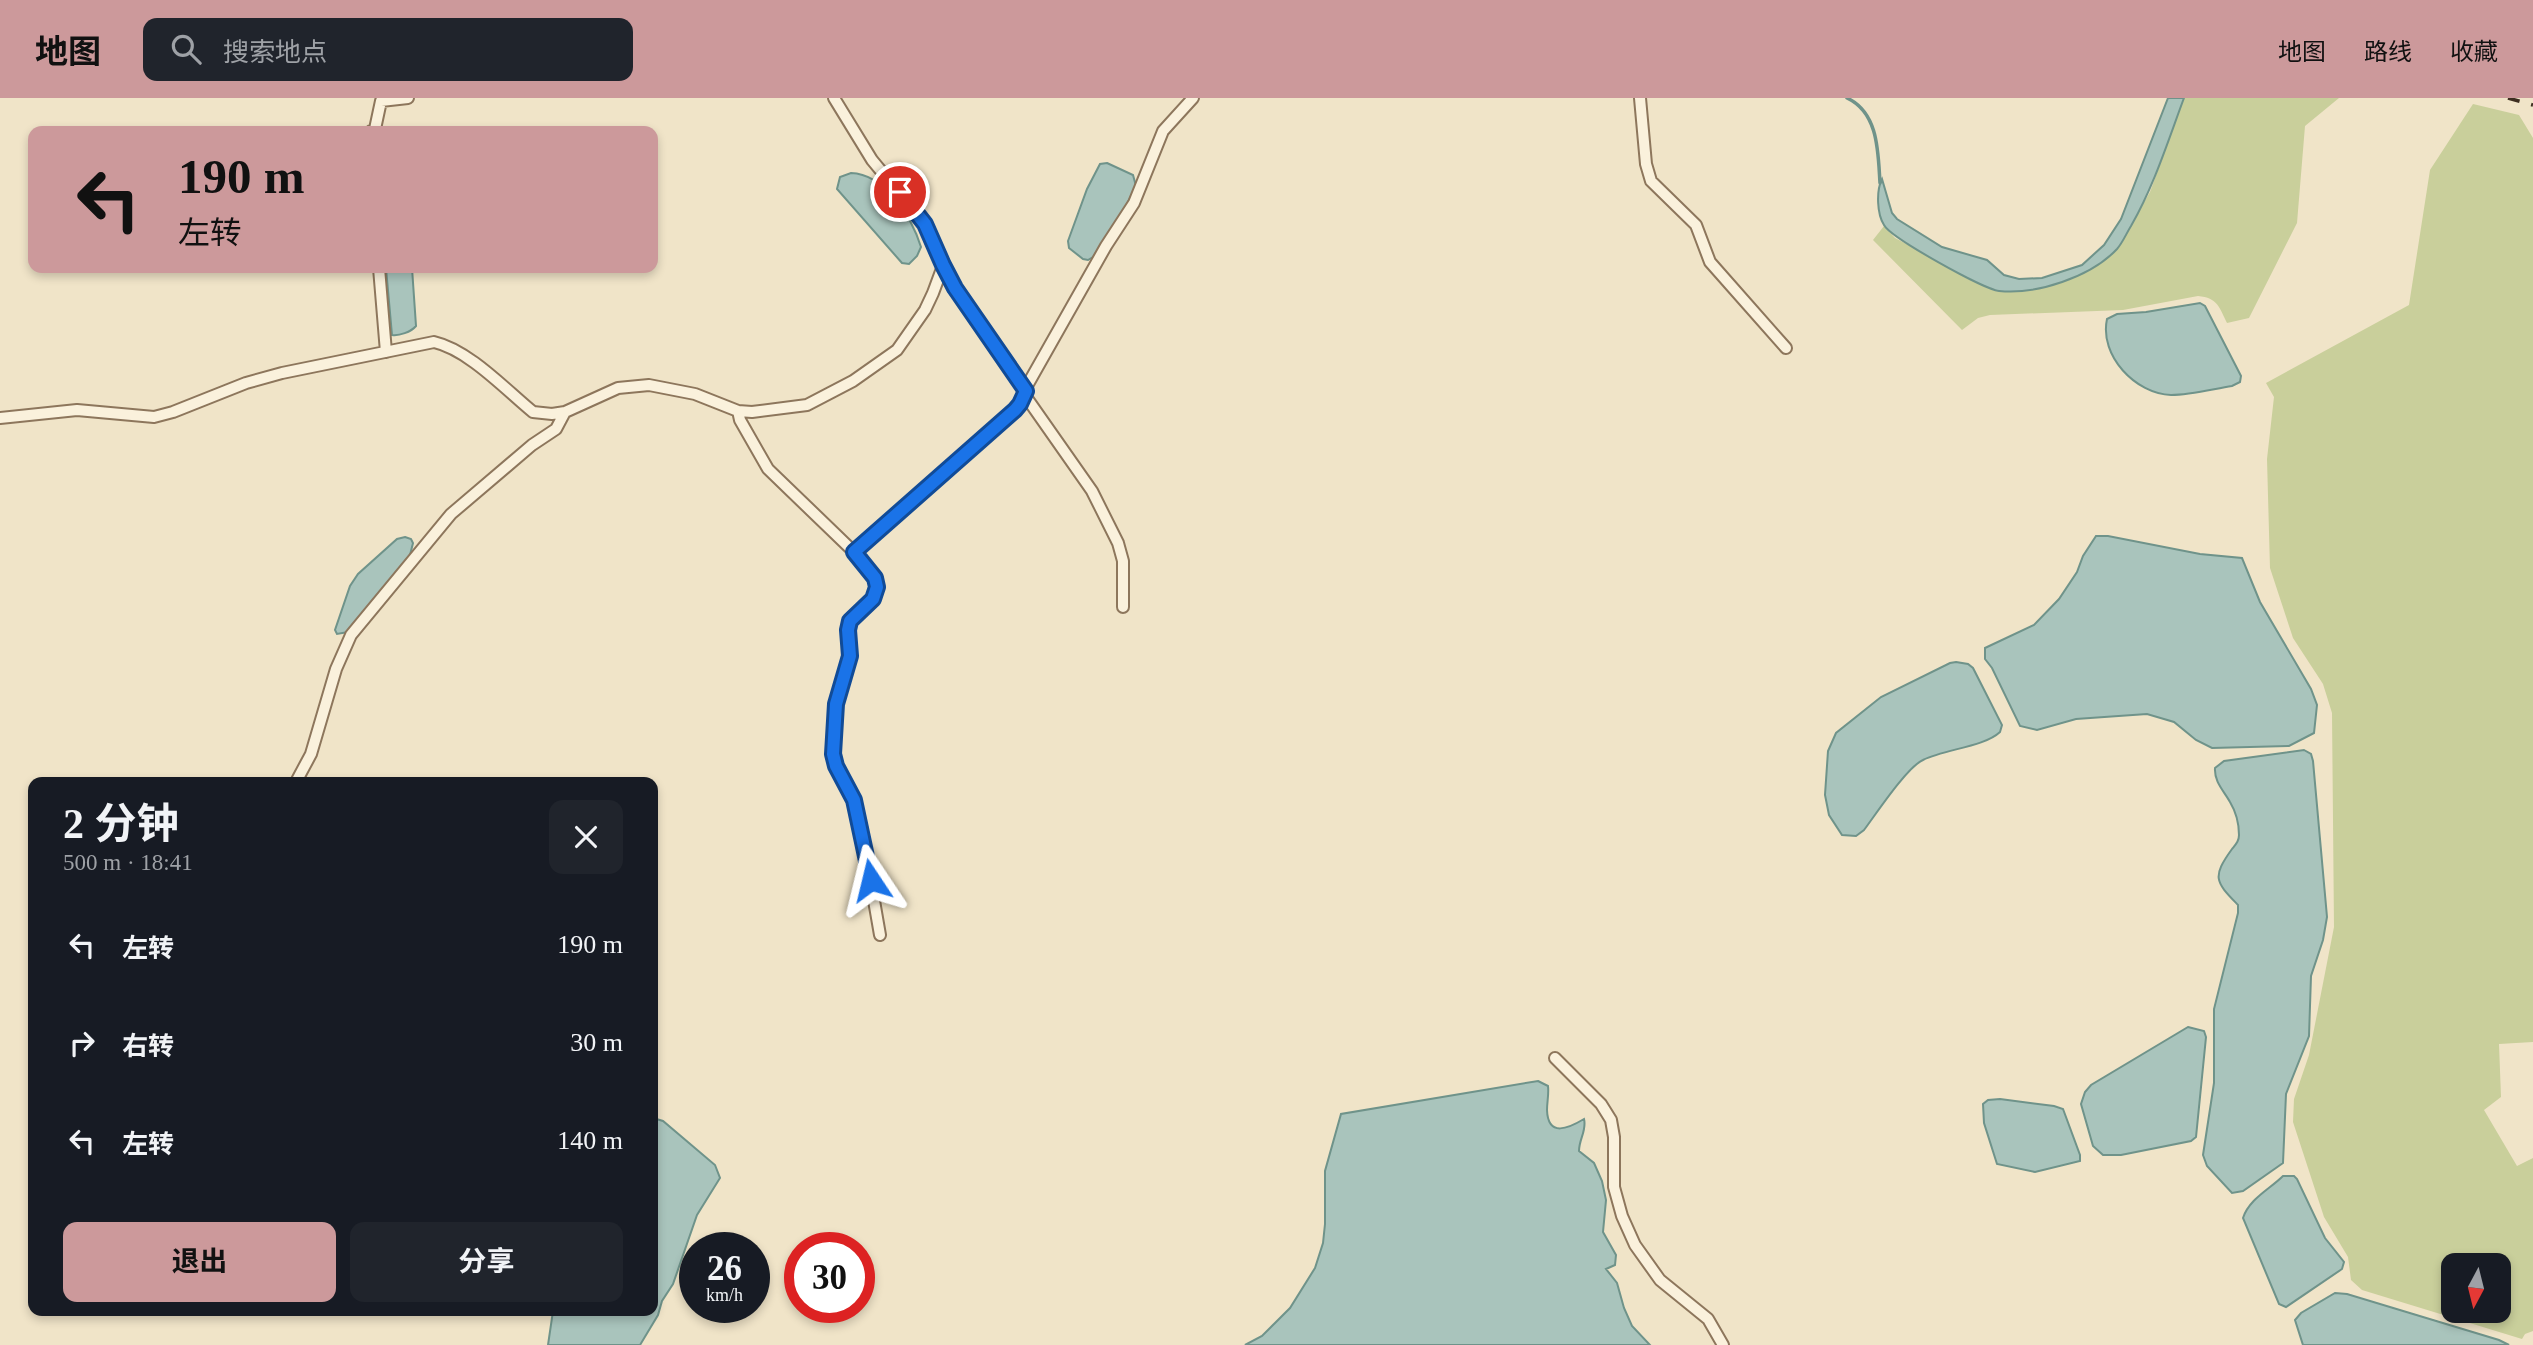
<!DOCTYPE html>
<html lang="zh">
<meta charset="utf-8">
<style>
:root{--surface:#171b24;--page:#20242c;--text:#f1f3f6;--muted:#9ea1a6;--accent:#cc999b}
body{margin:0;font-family:"Times New Roman","Noto Sans SC",serif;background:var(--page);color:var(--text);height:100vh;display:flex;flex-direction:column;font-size:26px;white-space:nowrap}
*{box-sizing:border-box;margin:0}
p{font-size:23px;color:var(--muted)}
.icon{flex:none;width:38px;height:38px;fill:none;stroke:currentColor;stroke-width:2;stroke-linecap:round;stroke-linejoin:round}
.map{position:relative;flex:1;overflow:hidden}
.side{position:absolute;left:28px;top:679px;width:630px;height:539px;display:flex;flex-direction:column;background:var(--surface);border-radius:14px;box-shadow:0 4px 10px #0003}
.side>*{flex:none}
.banner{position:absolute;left:28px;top:28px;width:630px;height:147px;border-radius:14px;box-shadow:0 4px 10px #0003;background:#cc999b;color:#111;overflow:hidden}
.needle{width:46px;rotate:187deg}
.buttons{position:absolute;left:2441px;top:1155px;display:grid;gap:14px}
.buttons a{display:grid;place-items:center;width:70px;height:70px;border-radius:14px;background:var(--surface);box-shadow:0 4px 10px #0003;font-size:35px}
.speed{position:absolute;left:679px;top:1134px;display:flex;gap:14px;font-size:35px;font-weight:700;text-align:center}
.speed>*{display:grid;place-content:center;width:91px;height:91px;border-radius:50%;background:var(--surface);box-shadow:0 4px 10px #0003;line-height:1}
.speed small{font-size:18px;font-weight:400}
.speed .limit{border:10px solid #d22;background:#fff;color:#111}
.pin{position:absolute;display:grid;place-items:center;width:60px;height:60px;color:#fff;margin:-30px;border:4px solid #fff;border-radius:50%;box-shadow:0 2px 7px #0007}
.me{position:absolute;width:77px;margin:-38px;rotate:350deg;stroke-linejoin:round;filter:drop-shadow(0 0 5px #0008)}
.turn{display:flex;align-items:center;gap:24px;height:147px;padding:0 35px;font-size:32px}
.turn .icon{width:91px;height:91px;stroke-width:2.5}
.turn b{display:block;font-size:49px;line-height:60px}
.round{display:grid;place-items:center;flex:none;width:74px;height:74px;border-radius:14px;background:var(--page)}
.headline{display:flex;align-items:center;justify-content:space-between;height:119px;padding:0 35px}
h1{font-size:42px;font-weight:700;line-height:52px}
.action{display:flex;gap:14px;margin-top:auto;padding:14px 35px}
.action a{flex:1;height:80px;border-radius:14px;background:var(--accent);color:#111;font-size:28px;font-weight:700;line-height:80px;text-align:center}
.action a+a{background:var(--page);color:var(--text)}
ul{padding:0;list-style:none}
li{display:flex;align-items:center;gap:21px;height:98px;padding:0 35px}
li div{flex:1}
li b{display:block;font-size:26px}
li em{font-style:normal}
header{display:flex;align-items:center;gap:42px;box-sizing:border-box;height:98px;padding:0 35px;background:var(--accent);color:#111}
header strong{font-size:33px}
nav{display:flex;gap:38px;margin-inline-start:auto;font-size:24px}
.search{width:490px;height:63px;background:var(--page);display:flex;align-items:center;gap:18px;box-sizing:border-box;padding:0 24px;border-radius:14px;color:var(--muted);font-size:26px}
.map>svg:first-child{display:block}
.green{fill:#c9cf9b;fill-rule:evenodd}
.water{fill:#a9c4bc;stroke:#6f938a;stroke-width:2}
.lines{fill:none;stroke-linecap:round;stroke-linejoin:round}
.stream{stroke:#6f938a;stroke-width:3.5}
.minor-casing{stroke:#8d765c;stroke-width:14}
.minor{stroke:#faf1dc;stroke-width:10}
.rail{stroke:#3d2e20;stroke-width:3.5;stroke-dasharray:12 12;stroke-linecap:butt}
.route-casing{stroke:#114b97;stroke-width:18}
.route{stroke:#1a73e8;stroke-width:12}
</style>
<header>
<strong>地图</strong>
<div class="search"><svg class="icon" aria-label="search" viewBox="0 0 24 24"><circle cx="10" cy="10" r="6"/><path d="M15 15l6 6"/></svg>搜索地点</div>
<nav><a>地图</a><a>路线</a><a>收藏</a></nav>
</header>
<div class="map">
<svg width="2533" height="1247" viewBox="0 0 2533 1247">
<rect width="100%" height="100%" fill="#f0e4c8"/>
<path class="green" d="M 2184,0 L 2339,0 L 2305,28 L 2297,125 L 2249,220 L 2227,225 C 2219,209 2218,200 2198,198 L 2123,212 L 1990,217 L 1978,220 L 1962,232 L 1873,142 L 1884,128 L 1895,140 L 1996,193 L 2035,190 L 2058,184 L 2118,149 L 2150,94 Z
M 2473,6 L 2519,17 L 2533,40 L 2533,944 L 2499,946 L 2501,999 L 2484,1012 L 2517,1068 L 2533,1060 L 2533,1233 L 2525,1236 L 2522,1241 L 2362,1192 L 2351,1182 L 2348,1159 L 2324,1119 L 2293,1024 L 2294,1001 L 2309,957 L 2334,829 L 2332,615 L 2323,586 L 2293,540 L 2270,470 L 2267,361 L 2274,299 L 2266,285 L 2409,207 L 2430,72 ZM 2454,1167 L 2499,1167 L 2499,1213 L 2454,1213 Z"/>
<path class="water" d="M 2168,0 L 2184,0 C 2168,43 2154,88 2131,128 C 2126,136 2123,144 2117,151 C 2091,179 2036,197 1999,193 C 1983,191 1891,140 1884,127 C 1877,116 1876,93 1882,81 L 1892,115 L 1897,121 L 1942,149 L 1987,162 L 2004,177 L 2019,181 L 2042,180 L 2082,167 L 2104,147 L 2121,121 Z
M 1107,65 L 1133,77 L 1136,88 L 1122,116 L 1093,159 L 1088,162 L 1083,161 L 1069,150 L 1068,143 L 1087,91 L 1100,66 Z
M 851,75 C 885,76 912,120 921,149 L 917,158 L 909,166 L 902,165 L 837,91 L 840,79 Z
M 386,170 L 412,170 L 416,228 C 411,234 399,238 392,237 Z
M 2200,205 L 2205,208 L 2241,278 L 2240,284 L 2232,288 C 2213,291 2191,297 2171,297 C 2136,296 2099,258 2107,221 L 2117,216 L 2146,214 Z
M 2096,438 L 2108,438 L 2200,456 L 2242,460 L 2260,504 L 2311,591 L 2317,607 L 2314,635 L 2289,648 L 2212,650 L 2196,642 L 2174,624 L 2147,616 L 2076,621 L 2037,632 L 2020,628 L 1992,570 L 1985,561 L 1985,550 L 2034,527 L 2059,501 L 2077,474 L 2083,458 Z
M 405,439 L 411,441 L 413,445 L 410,457 L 348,534 L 337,536 L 335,532 L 350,488 L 358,476 L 397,441 Z
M 1956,564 L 1968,566 L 1973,570 L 2002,627 L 2000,634 C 1984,649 1945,651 1923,662 C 1907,669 1876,716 1864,732 L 1856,738 L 1842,737 L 1829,717 L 1825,697 L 1828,653 L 1836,635 L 1881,599 L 1950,565 Z
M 2304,652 L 2311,656 L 2313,663 L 2327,819 L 2323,842 L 2311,878 L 2309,938 L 2286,996 L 2283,1065 L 2243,1093 L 2232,1095 L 2207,1068 L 2203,1057 L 2214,985 L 2214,911 L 2238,815 L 2238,807 C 2216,784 2211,780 2232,751 C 2236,746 2239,743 2239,737 C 2239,726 2236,714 2230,704 C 2224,693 2214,684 2215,670 L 2224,663 Z
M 2188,929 L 2204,933 L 2206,939 L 2196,1039 L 2191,1043 L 2121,1057 L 2103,1057 L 2093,1048 L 2081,1006 L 2085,994 L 2091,987 Z
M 1538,983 L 1548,988 C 1549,996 1547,1004 1547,1012 C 1548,1040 1569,1030 1584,1021 C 1587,1032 1579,1041 1579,1053 L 1594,1065 L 1602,1083 L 1606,1102 L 1603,1134 L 1616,1157 L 1615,1167 L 1606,1171 L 1617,1185 L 1624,1210 L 1632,1228 L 1650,1247 L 1245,1247 L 1262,1238 L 1290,1210 L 1315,1170 L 1323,1145 L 1325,1126 L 1325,1073 L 1341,1016 Z
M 2000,1001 L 2054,1008 L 2063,1011 L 2080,1057 L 2080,1063 L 2035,1074 L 1997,1066 L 1984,1025 L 1983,1006 L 1988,1002 Z
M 653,1020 L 663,1023 L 715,1067 L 720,1080 L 697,1117 L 673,1186 L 662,1203 L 658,1217 L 640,1247 L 548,1247 L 553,1213 L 653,1213 Z
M 2283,1078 L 2294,1078 L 2297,1081 L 2325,1140 L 2344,1164 L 2342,1171 L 2286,1209 L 2279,1206 L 2243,1120 C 2249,1101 2270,1091 2283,1078 Z
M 2335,1195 L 2347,1196 L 2499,1242 L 2509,1247 L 2303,1247 L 2295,1222 L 2301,1215 Z"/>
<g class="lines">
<path class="stream" d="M 1847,0 C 1879,15 1878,55 1880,85"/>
<g class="minor-casing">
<path id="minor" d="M 834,0 L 872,62 L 925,126 L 943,168 L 955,190 L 1026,293
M 1640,0 L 1646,66 L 1651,83 L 1696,127 L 1710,164 L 1786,250
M 371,33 L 375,31 L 381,3 L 408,0
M 379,170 L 386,254
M 1024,296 L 1092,393 L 1118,445 L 1123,463 L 1123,509
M 738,313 L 740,322 L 768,371 L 854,454
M 0,320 L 77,312 L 154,319 L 173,314 L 246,285 L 282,275 L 434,244 C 469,252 506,292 533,314 L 552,316 L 565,314 L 618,290 L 649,287 L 695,296 L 738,313 L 752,314 L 807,307 L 853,283 L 897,252 L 925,212 L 933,195 L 943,168
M 296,684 L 311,656 L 336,571 L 351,537 L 451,416 L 532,347 L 556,331 L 565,314
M 880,837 L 861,728 L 854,702 L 837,668 L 833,656 L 836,606 L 850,558 L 848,532 L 850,523 L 873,501 L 877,489 L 875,480 L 854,454 L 1020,306 L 1028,286 L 1106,148 L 1134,105 L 1163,33 L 1193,0
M 1555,960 L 1601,1006 L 1611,1022 L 1614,1039 L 1614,1089 L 1622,1118 L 1635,1147 L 1660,1182 L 1708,1221 L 1723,1247"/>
</g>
<use href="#minor" class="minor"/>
<path class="rail" d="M 2508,0 L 2533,7"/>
</g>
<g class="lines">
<g class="route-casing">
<path id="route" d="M 871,782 L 854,702 L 836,668 L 833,656 L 836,606 L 850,558 L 848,532 L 850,523 L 873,501 L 877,489 L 875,480 L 854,454 L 1015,312 L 1020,306 L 1026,293 L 955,190 L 943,167 L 925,126 L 900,94"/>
</g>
<use href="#route" class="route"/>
</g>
</svg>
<div class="buttons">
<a><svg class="needle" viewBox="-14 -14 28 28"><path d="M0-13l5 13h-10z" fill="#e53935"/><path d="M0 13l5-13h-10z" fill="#9ea1a6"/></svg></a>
</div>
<div class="speed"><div>26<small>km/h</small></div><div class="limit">30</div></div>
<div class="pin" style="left:900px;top:94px;background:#d93025"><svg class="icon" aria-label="arrive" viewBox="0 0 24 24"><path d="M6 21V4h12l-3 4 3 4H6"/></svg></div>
<svg class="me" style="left:871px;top:782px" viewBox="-20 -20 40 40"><path d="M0-17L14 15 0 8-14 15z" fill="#1a73e8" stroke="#fff" stroke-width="4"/></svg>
<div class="banner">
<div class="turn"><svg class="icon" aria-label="left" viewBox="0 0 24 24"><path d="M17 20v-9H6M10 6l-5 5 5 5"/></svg><div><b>190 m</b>左转</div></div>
</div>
<section class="side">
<div class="headline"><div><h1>2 分钟</h1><p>500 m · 18:41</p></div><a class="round"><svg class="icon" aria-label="close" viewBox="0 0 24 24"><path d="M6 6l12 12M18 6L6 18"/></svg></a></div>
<ul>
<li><svg class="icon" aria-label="left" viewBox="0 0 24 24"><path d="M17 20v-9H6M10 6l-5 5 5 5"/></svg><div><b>左转</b></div><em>190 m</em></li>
<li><svg class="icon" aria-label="right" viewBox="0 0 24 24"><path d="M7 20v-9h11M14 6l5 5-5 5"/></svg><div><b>右转</b></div><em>30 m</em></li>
<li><svg class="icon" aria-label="left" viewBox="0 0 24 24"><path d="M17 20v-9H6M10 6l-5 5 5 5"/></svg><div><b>左转</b></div><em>140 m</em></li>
</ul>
<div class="action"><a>退出</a><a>分享</a></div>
</section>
</div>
